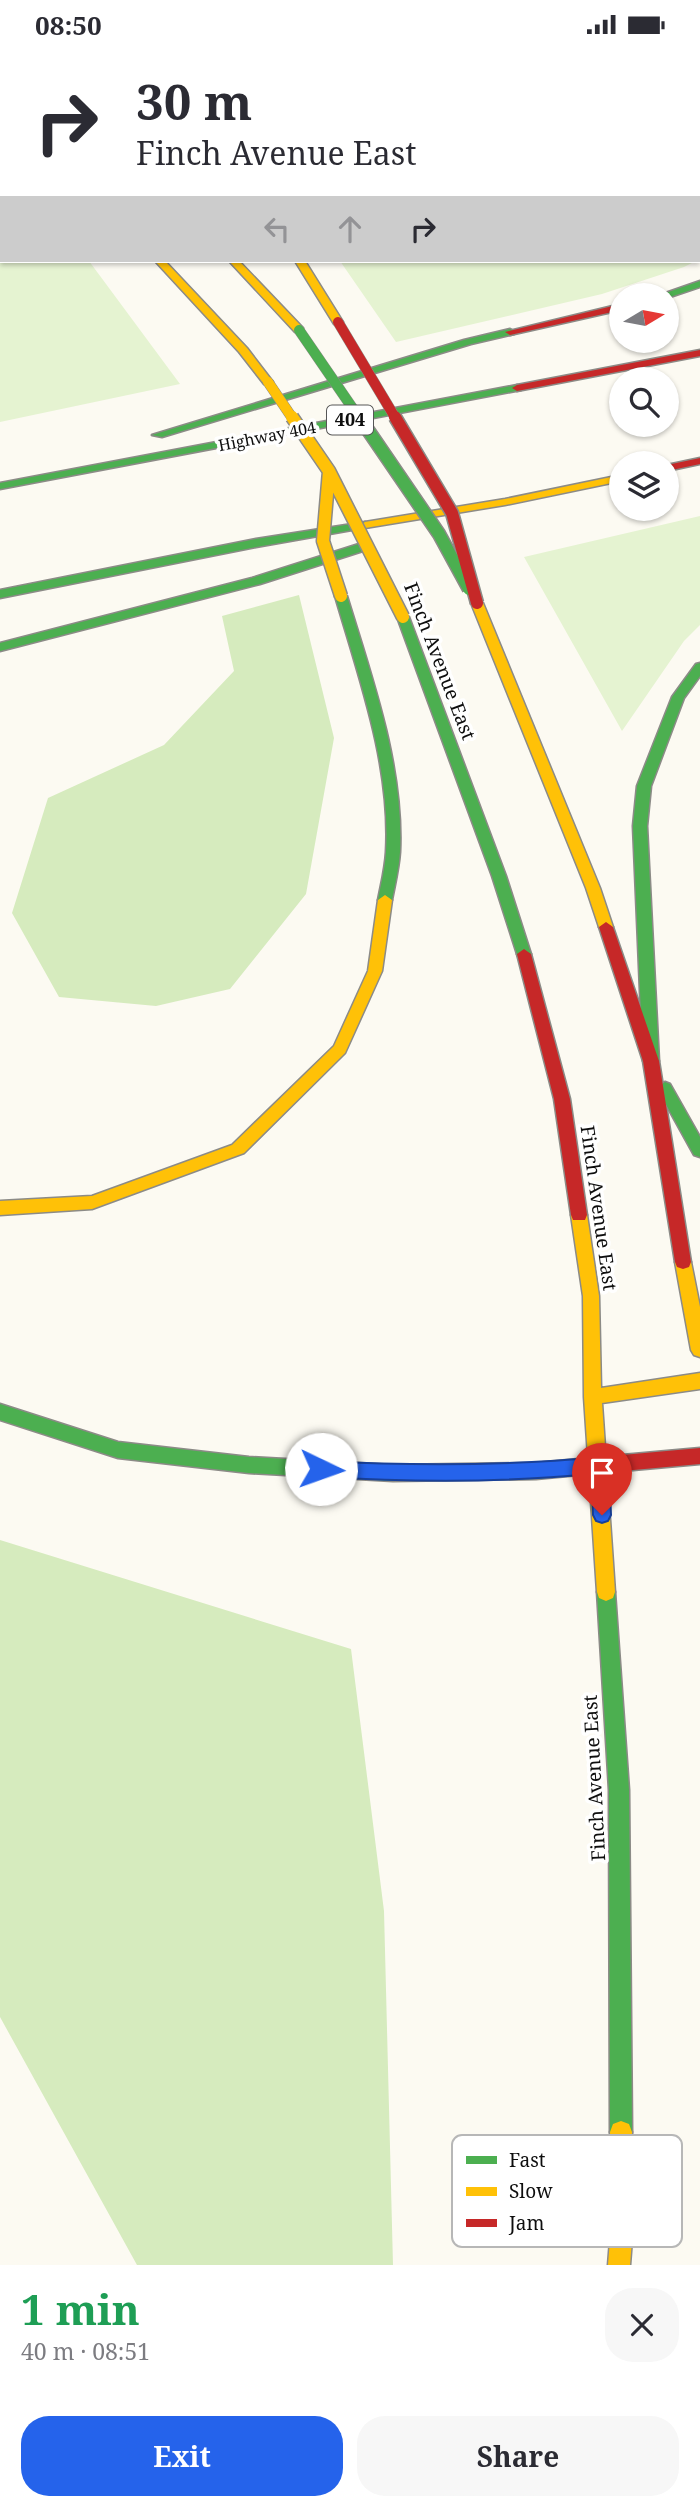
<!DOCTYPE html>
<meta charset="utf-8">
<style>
:root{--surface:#fff;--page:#f7f7f7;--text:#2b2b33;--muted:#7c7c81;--accent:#2563eb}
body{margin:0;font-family:"Noto Serif",serif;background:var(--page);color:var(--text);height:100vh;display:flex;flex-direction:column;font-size:26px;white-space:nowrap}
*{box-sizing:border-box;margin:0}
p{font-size:23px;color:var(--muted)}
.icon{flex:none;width:38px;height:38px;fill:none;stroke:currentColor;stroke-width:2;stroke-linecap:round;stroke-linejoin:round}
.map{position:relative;height:2216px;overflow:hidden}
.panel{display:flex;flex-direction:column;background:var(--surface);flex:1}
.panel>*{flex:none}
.top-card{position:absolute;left:0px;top:0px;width:700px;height:214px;box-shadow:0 2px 5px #0004;background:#fff;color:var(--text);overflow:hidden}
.needle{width:46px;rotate:80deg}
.buttons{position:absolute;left:609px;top:234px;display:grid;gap:14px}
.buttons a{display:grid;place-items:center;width:70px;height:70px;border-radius:50%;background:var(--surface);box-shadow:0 2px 5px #0004;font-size:35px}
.pin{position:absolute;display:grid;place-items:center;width:60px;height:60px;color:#fff;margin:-72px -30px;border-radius:50% 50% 50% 0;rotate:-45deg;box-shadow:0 0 7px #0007}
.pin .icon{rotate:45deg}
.me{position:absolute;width:77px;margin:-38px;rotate:93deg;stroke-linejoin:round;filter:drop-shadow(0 0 5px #0008)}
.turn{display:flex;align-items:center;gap:24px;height:147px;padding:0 21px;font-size:32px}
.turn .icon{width:91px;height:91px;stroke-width:2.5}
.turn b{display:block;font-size:49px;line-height:60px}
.lanes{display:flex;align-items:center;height:66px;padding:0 21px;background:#0003;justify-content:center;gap:35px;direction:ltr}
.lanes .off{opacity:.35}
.round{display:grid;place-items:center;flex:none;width:74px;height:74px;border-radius:28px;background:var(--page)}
.head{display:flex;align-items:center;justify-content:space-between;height:119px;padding:0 21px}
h1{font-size:42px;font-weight:700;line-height:52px;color:#1e9e55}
.primary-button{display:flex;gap:14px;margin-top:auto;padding:14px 21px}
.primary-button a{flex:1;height:80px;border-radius:28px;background:var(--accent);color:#fff;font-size:28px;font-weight:700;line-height:80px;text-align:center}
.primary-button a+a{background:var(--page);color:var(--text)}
.status{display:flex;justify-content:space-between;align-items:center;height:49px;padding:0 35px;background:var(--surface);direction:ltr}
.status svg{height:19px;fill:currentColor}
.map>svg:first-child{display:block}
.green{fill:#e5f3d1}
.forest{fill:#d6ebbe}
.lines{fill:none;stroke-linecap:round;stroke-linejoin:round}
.fast-casing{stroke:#8c8b87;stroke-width:3}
.slow-casing{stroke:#8c8b87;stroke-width:3}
.jam-casing{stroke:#8c8b87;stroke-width:3}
.fast{fill:#4caf50;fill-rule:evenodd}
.slow{fill:#ffc107;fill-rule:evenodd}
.jam{fill:#c62828;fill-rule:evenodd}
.fast-bridge-far1-casing{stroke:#8c8b87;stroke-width:11;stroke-linecap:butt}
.fast-bridge-casing{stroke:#8c8b87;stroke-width:15;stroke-linecap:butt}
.slow-bridge-far1-casing{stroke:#8c8b87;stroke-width:11;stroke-linecap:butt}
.slow-bridge-casing{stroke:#8c8b87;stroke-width:15;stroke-linecap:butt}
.jam-bridge-far1-casing{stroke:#8c8b87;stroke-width:11;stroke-linecap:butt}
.jam-bridge-casing{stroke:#8c8b87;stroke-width:15;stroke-linecap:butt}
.fast-bridge-far1{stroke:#4caf50;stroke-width:10}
.fast-bridge{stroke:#4caf50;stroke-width:12}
.slow-bridge-far1{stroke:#ffc107;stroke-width:10}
.slow-bridge{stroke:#ffc107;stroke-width:12}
.jam-bridge-far1{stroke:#c62828;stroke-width:10}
.jam-bridge{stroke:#c62828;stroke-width:12}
.route{fill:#2563eb;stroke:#184099;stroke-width:2}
.labels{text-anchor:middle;stroke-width:7;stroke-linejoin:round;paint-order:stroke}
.far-street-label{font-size:16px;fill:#0e0e0e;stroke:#fff}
.shield{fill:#fff;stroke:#565656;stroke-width:2}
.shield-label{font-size:18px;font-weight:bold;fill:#0e0e0e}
.street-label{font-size:19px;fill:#0e0e0e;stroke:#fff}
.key{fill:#fff;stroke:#b7b7b7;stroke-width:2}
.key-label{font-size:19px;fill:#0e0e0e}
</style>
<div class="status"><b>08:50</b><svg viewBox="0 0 49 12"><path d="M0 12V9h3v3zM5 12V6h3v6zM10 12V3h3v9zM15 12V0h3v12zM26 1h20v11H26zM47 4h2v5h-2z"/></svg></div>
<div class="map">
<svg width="700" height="2216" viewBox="0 0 700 2216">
<rect width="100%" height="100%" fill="#fcfaf2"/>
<path class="green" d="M 180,0 L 636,0 L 644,2 L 172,2 Z
M 0,91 L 2,212 L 89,212 L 180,335 L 0,373 Z
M 340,212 L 696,212 L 684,218 L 602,245 L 396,293 Z
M 700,467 L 700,576 L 684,592 L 622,682 L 524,508 Z"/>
<path class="forest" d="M 299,546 L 334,689 L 306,845 L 230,940 L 156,957 L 59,948 L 12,864 L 48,749 L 164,696 L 234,622 L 222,567 Z
M 0,1491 L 351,1600 L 384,1862 L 393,2216 L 137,2216 L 0,1968 Z"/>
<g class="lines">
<g class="fast-casing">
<path id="fast" d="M 30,0 L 39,0 L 40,2 L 31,2 Z
M 110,0 L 123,0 L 108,2 Z
M 0,15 L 2,16 L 2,23 L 0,22 Z
M 698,47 L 700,48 L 700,54 L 698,53 Z
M 700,232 L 700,238 L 667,249 L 667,247 L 657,247 Z
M 510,280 L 515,283 L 514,285 L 471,295 L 162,388 L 152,386 L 464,291 Z
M 517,336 L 521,337 L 521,341 L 0,440 L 0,434 Z
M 365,473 L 369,474 L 369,478 L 256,498 L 0,549 L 0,541 L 256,490 Z
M 362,494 L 366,495 L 366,501 L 260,535 L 0,602 L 0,594 L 252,529 Z
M 341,543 L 347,547 C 372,629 404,717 400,803 C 399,819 395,835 392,851 L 385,856 L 378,851 C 381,835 385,820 386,803 C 391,717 359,629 335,547 Z
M 403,564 L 409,568 L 506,827 L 531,905 L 529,909 L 519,909 L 517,905 L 492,827 L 397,568 Z
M 700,614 L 700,627 L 684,649 L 651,737 L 647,777 L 659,1012 L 651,1018 L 643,1012 L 633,777 L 637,737 L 672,648 L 696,615 Z
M 665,1033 L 670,1035 L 700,1088 L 700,1108 L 694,1106 L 657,1039 Z
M 0,1355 L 118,1393 L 249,1408 L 393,1416 L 536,1414 L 600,1408 L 606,1410 L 609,1416 L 606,1422 L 600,1424 L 536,1430 L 393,1432 L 249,1424 L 118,1409 L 0,1371 Z
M 606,1534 L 613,1537 L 615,1543 L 629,1741 L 632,2083 L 629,2091 L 621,2094 L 613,2091 L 610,2083 L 609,1741 L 597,1543 L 599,1537 Z"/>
</g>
<g class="slow-casing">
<path id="slow" d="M 155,212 L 165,212 L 247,299 L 273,333 L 272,335 L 264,335 L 239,303 Z
M 229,212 L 239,212 L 303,279 L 303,283 L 295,283 Z
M 295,212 L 305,212 L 343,273 L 342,275 L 334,275 Z
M 621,426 L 621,432 L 505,456 L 365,479 L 359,476 L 365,473 L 505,450 Z
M 477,550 L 483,554 L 600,839 L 613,878 L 611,882 L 606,883 L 599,878 L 586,839 L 471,554 Z
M 385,846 L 392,851 L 382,922 L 345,1004 L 244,1104 L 92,1160 L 0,1166 L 0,1152 L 92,1147 L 232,1096 L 334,997 L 368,922 L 378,851 Z
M 579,1159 L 585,1161 L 587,1166 L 599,1247 L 601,1339 L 700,1324 L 700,1340 L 602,1354 L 615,1543 L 613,1549 L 606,1552 L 599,1549 L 597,1543 L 584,1348 L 583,1247 L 571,1166 L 573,1161 Z
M 683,1206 L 689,1208 L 691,1213 L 700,1258 L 700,1308 L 694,1306 L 691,1301 L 675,1213 L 677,1208 Z
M 621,2072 L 629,2075 L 632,2083 L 633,2178 L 630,2216 L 608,2216 L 611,2178 L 610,2083 L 613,2075 Z"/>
</g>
<g class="jam-casing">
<path id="jam" d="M 621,255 L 621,261 L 510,286 L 505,283 Z
M 700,301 L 700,307 L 517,342 L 512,339 L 517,336 Z
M 700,409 L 700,415 L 667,422 L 667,416 Z
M 606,873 L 613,878 L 659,1012 L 691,1213 L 689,1218 L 683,1220 L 677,1218 L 675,1213 L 643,1012 L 599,878 Z
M 524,900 L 531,905 L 570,1050 L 587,1166 L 585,1171 L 573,1171 L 571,1166 L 554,1050 L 517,905 Z
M 700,1399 L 700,1415 L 600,1424 L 594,1422 L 591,1416 L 594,1410 L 600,1408 Z"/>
</g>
<use href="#fast" class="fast"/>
<use href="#slow" class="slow"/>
<use href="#jam" class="jam"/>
<g class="fast-bridge-far1-casing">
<path id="fast-bridge-far1" d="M 299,281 L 360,370"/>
</g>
<g class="fast-bridge-casing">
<path id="fast-bridge" d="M 359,368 L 439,485 L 469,540"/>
</g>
<g class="slow-bridge-far1-casing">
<path id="slow-bridge-far1" d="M 268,333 L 293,370"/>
</g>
<g class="slow-bridge-casing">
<path id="slow-bridge" d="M 292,368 L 329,422 L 403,568
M 329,422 L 323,492 L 341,547"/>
</g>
<g class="jam-bridge-far1-casing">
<path id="jam-bridge-far1" d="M 338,273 L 396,370"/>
</g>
<g class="jam-bridge-casing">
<path id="jam-bridge" d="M 395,368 L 452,464 L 477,554"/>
</g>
<use href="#fast-bridge-far1" class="fast-bridge-far1"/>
<use href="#fast-bridge" class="fast-bridge"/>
<use href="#slow-bridge-far1" class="slow-bridge-far1"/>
<use href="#slow-bridge" class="slow-bridge"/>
<use href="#jam-bridge-far1" class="jam-bridge-far1"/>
<use href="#jam-bridge" class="jam-bridge"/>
</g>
<path class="route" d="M 600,1408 L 606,1410 L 609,1416 L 611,1466 L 608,1472 L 602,1474 L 596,1472 L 593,1466 L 591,1425 C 501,1434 411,1433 321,1428 L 315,1425 L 312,1420 L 315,1414 L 321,1412 C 414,1417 507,1417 600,1408 Z"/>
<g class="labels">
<g class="far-street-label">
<text transform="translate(267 387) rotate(-11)" y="6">Highway 404</text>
</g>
<rect class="shield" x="327" y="356.5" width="46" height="29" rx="5"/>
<g class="shield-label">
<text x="350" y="377">404</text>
</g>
<g class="street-label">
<text transform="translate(440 612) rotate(69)" y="7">Finch Avenue East</text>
<text transform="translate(599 1159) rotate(82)" y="7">Finch Avenue East</text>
<text transform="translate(594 1729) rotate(-93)" y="7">Finch Avenue East</text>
</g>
</g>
<rect x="452" y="2086" width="230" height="112" rx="10" class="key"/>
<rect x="466" y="2107" width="31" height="8" fill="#4caf50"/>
<rect x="466" y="2138" width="31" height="9" fill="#ffc107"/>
<rect x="466" y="2170" width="31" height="8" fill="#c62828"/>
<g class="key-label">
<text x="509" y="2118">Fast</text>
<text x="509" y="2149">Slow</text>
<text x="509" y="2181">Jam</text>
</g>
</svg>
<div class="buttons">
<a><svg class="needle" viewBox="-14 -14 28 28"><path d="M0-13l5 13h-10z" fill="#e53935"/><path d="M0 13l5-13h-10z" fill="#7c7c81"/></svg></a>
<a><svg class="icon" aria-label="search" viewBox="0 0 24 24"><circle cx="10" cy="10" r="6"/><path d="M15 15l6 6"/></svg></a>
<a><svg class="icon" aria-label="layers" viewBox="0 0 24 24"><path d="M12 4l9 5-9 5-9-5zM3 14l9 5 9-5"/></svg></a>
</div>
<div class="pin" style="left:602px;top:1466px;background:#d93025"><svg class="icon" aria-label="arrive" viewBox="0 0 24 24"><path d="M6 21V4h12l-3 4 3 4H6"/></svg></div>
<svg class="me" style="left:321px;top:1420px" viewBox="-20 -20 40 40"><circle r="19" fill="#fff"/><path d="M0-13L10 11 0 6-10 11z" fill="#2563eb"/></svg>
<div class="top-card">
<div class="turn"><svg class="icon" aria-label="right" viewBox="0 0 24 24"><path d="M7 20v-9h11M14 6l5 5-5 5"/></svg><div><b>30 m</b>Finch Avenue East</div></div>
<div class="lanes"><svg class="icon off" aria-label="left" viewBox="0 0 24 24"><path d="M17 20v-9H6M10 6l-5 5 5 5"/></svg><svg class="icon off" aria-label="ahead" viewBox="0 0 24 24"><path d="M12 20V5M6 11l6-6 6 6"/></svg><svg class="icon" aria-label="right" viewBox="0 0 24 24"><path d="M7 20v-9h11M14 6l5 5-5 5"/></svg></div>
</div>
</div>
<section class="panel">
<div class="head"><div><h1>1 min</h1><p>40 m · 08:51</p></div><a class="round"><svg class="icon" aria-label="close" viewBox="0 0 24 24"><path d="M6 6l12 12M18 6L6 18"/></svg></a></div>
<div class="primary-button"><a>Exit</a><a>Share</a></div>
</section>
